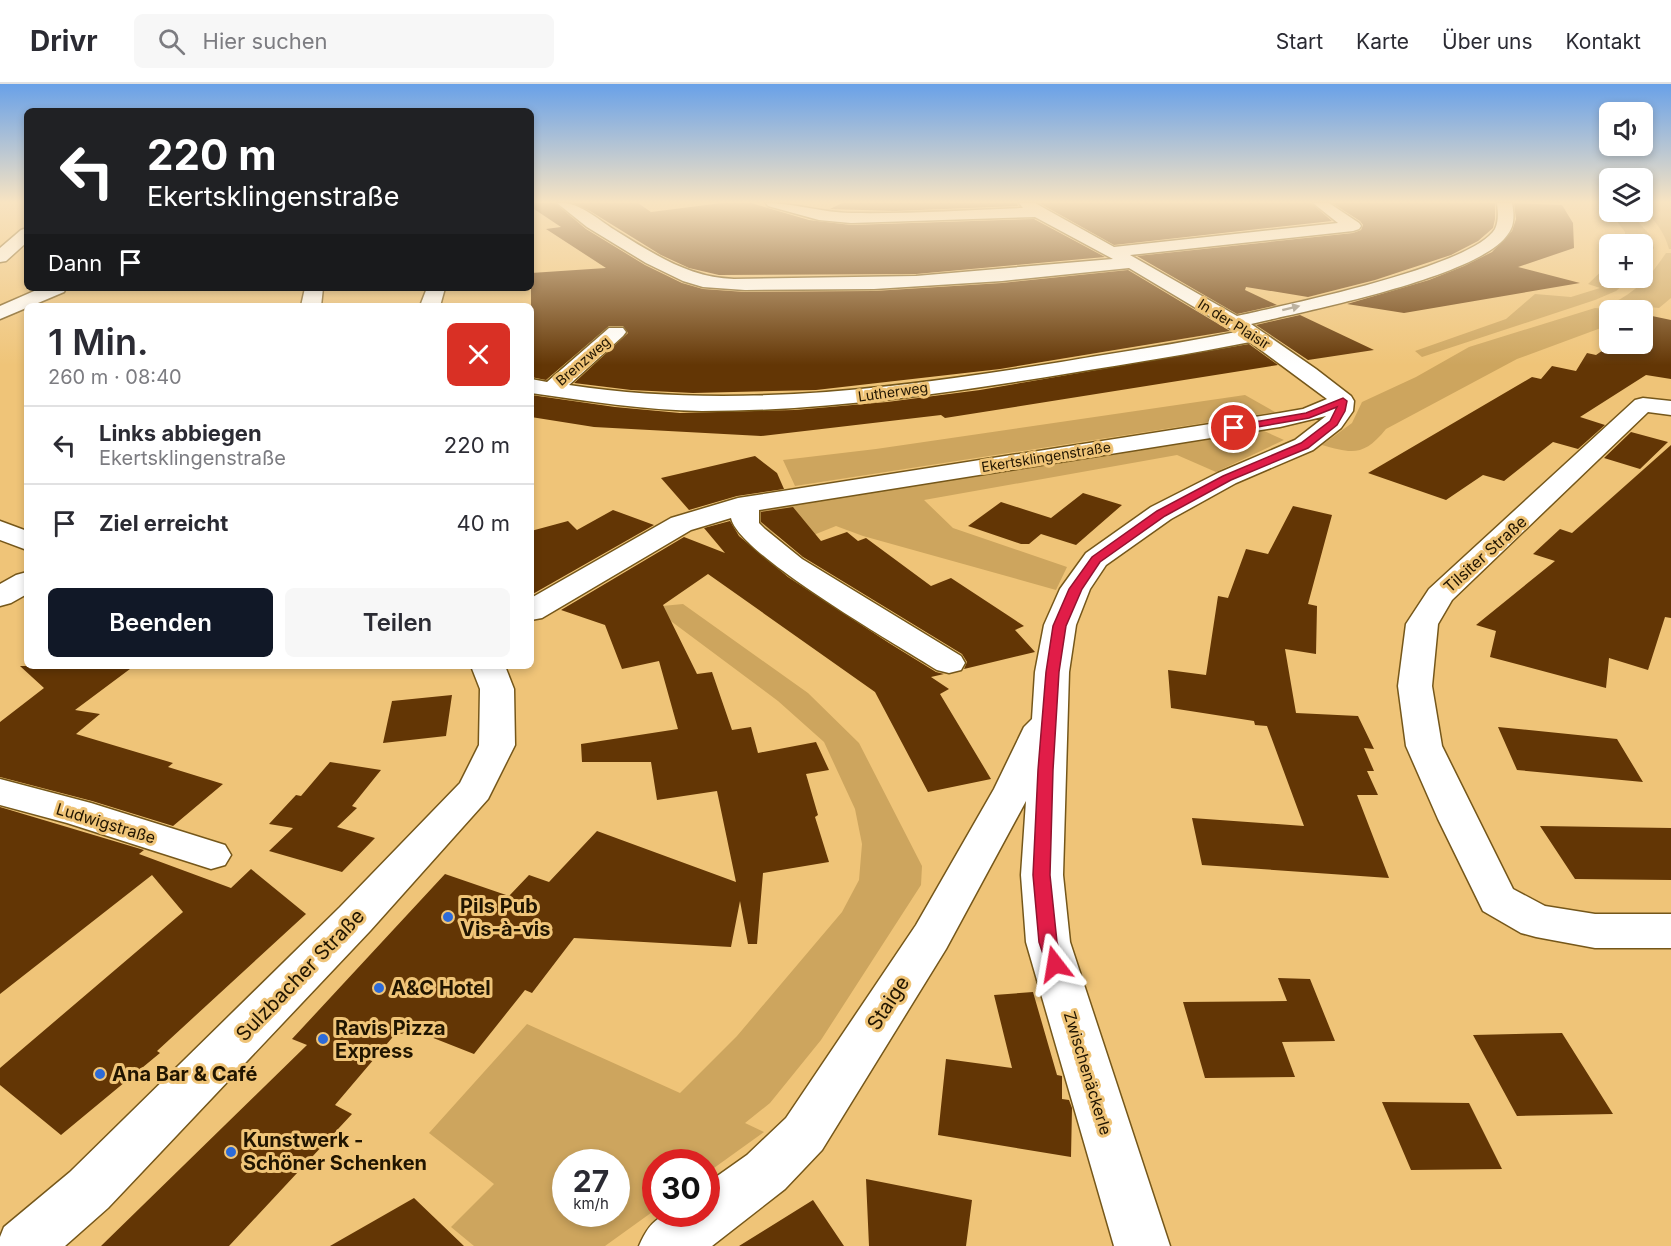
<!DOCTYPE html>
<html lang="de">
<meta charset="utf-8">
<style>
:root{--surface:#fff;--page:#f7f7f7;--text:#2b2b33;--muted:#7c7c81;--line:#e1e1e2;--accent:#111827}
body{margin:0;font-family:Inter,sans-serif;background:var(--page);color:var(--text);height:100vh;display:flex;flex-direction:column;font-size:22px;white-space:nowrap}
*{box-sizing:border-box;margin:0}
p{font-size:20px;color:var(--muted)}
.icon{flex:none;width:33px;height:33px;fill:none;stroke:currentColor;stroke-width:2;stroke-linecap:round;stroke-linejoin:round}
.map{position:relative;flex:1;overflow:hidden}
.side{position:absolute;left:24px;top:219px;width:510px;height:366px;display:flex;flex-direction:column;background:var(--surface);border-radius:9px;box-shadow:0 3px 9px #0003}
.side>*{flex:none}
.top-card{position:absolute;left:24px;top:24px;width:510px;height:183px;border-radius:9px;box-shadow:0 3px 9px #0003;background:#202124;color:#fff;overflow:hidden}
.fabs{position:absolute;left:1599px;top:18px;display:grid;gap:12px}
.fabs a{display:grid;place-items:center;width:54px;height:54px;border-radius:9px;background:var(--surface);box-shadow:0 3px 9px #0003;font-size:30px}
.speed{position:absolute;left:552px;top:1065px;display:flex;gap:12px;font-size:30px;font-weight:700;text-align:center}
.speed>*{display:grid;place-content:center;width:78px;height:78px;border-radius:50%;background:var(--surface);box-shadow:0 3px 9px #0003;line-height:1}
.speed small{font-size:15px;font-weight:400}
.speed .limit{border:9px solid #d22;background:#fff;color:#111}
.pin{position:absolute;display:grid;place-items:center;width:51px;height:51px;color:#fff;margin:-26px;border:3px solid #fff;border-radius:50%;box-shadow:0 2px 6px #0007}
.me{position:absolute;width:66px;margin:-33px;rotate:346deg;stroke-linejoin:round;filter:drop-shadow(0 0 4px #0008)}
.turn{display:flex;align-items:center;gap:21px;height:126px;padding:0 24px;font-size:27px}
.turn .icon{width:78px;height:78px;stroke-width:2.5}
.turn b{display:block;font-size:42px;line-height:51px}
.then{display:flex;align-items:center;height:57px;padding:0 24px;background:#0003;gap:12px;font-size:22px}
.round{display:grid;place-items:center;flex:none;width:63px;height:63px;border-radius:9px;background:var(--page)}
.summary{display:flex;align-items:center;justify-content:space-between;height:102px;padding:0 24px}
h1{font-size:36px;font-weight:600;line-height:45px}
.primary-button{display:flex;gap:12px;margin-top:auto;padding:12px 24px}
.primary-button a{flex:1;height:69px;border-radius:9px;background:var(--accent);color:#fff;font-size:24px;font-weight:600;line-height:69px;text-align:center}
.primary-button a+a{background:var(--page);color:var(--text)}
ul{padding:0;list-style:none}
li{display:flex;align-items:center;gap:18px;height:78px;padding:0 24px;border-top:2px solid var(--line)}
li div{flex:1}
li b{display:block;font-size:22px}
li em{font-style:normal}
header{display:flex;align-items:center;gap:36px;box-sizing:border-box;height:84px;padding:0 30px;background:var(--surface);border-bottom:2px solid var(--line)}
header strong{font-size:28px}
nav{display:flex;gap:33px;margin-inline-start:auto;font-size:21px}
.search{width:420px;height:54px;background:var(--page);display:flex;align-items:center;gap:15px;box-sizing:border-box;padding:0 21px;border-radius:9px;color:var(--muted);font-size:22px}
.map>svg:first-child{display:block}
.green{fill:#cda55e;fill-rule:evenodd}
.building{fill:#633605}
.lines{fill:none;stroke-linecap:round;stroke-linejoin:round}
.minor-casing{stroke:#75571a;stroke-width:3}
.minor{fill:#fff;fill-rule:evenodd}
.oneway{fill:#9b968c}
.route{fill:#e11d48;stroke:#92132f;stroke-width:1.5}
.poi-dot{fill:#2d6bd8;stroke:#efc478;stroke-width:2}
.labels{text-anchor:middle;stroke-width:6;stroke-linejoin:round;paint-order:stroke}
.far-street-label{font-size:14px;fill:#211500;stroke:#efc478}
.street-label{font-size:16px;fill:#211500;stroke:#efc478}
.near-poi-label{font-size:20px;font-weight:bold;fill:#211500;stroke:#efc478;text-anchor:start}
.near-street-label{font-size:20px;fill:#211500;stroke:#efc478}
</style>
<header>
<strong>Drivr</strong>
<div class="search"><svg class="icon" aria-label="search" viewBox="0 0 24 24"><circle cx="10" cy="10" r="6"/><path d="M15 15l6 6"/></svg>Hier suchen</div>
<nav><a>Start</a><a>Karte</a><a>Über uns</a><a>Kontakt</a></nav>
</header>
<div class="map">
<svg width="1671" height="1162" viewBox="0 0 1671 1162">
<rect width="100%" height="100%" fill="#efc478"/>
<path class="green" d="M 1643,119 L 1671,119 L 1671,165 L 1669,165 C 1664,147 1655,137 1643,124 Z
M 1610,128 L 1629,128 L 1650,151 L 1654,164 L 1643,184 L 1642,160 L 1625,160 L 1625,148 Z
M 1666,169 L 1671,169 L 1671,214 L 1659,224 L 1612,219 C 1636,209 1652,190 1666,169 Z
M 1609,180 L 1610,194 L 1632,194 L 1616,207 L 1595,216 L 1422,273 L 1415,267 L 1506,235 L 1535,210 L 1571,213 L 1600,204 L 1588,200 Z
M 1595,224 L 1619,226 L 1610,226 L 1609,241 L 1517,275 L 1386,345 C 1364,372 1353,370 1322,361 L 1352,339 L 1362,318 L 1416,293 L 1469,263 Z
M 1245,311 L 1275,328 L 795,402 L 783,376 L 876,365 Z
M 1262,346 L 1284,356 L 1216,388 L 1177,371 L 924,416 L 953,444 L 1067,483 L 1056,506 L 863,452 L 836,442 L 791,460 L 770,447 L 759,436 L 760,427 Z
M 683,520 L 808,609 L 859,659 L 922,782 L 921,801 L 821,956 L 770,1019 L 745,1039 L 764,1048 L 707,1089 L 706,1078 L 656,1078 L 655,1126 L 605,1162 L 474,1162 L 451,1143 L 494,1100 L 429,1049 L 527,940 L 680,1009 L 737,952 L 842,828 L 859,796 L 862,760 L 855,725 L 824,658 L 778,617 L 652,523 ZM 566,1078 L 616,1078 L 616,1130 L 566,1130 Z"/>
<path class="building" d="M 531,119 L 555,119 L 586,145 L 645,181 L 682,199 L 703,205 L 745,208 L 874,207 L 1002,199 L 1128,186 L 1230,247 L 1000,285 L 816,306 L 693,309 L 631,306 L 574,299 L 628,249 L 623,242 L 609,242 L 546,296 L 531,293 L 531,189 L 606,184 L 546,145 L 561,143 L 531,123 Z
M 572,119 L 638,119 L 651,128 L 722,119 L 751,119 L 809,136 L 851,141 L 1034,135 L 1105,173 L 916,190 L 719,191 L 689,184 L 661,171 L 590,127 Z
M 842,119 L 1017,119 L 1018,122 L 895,127 L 830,125 Z
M 1039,119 L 1311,119 L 1332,137 L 1114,161 Z
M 1332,119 L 1495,119 L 1495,135 L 1493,144 L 1478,157 L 1451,171 L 1375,196 L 1308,213 L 1246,203 L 1245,206 L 1277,221 L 1237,230 L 1137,172 L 1353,149 L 1361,146 L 1363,141 L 1360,137 Z
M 1514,119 L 1562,121 L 1573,139 L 1574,164 L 1518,183 L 1580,199 L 1404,229 L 1347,220 L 1429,196 L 1464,182 L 1492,168 L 1512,147 L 1516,135 Z
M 1300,231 L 1374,266 L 1308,276 L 1256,241 Z
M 1652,232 L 1671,236 L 1671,295 L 1646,291 L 1580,333 L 1605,341 L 1578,365 L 1553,358 L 1504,397 L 1483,391 L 1446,416 L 1368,389 L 1532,293 L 1541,295 L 1552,282 L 1576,287 L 1587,269 L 1596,271 L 1612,260 L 1642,260 L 1642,238 Z
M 1249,260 L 1278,281 L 945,334 L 941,331 L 761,352 L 594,343 L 531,333 L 531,311 L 615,323 L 680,329 L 795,326 L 887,318 L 980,306 Z
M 1631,348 L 1668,358 L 1640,385 L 1604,374 Z
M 1671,361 L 1671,534 L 1665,533 L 1648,586 L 1609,574 L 1606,604 L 1490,573 L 1496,547 L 1476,541 L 1555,477 L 1533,470 L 1560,445 L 1572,449 Z
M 755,372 L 777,389 L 784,405 L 737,412 L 689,426 L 661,394 Z
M 1083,409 L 1122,421 L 1076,461 L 1041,450 L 1029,460 L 1021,460 L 968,442 L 1001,418 L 1051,434 Z
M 1293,422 L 1332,431 L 1308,520 L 1317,522 L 1316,570 L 1285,565 L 1296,629 L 1358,632 L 1374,665 L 1364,664 L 1374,687 L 1367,687 L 1378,711 L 1357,711 L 1389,794 L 1202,781 L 1192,734 L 1304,742 L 1267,642 L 1255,641 L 1254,637 L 1171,624 L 1168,586 L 1206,591 L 1218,512 L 1228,514 L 1246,465 L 1268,470 Z
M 793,423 L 821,457 L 847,448 L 858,457 L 866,454 L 931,502 L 951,494 L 1024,542 L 1015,546 L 1035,568 L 964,585 L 967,578 L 962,570 L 803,473 L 761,438 L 761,428 Z
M 613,426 L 654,441 L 531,511 L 531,447 L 568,437 L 577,446 Z
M 730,437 L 739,452 L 788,493 L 889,559 L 936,588 L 944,590 L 931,593 L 949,605 L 940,610 L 991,695 L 928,708 L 875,608 L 708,490 L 663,521 L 697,590 L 712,588 L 732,646 L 751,643 L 758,669 L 816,658 L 829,686 L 806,690 L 818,731 L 815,733 L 829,778 L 763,789 L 757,860 L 748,860 L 740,817 L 731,863 L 574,854 L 532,909 L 525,906 L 474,970 L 408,944 L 402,950 L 397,948 L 335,1021 L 352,1030 L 229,1162 L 101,1162 L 307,961 L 292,955 L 445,790 L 509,812 L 529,791 L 549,798 L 597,747 L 736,798 L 717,707 L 657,716 L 651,678 L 582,678 L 581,660 L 678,645 L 659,577 L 622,585 L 605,541 L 561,526 L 684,453 L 725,469 L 704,444 Z
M 20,582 L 134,582 L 75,626 L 100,630 L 76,650 L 173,679 L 168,683 L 223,700 L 173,742 L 92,717 L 0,693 L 0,638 L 44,604 Z
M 452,611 L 446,652 L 383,659 L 392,617 Z
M 1498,643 L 1617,655 L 1643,698 L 1517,686 Z
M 330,678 L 381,686 L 352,722 L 357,724 L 337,743 L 375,754 L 342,788 L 269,767 L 293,744 L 269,740 L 296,711 L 301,712 Z
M 0,723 L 144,766 L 139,770 L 231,804 L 251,785 L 306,830 L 157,967 L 160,969 L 61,1051 L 0,1001 L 0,984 L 183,828 L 152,791 L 0,910 Z
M 1540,742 L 1671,744 L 1671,796 L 1575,795 Z
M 1278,894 L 1310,895 L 1335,957 L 1282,958 L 1295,993 L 1205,994 L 1183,918 L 1287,917 Z
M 1033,908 L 1057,991 L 1062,992 L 1062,1015 L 1069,1016 L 1072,1024 L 1071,1073 L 938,1051 L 946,975 L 1012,984 L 994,911 Z
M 1562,949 L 1613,1030 L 1517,1032 L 1473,951 Z
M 1382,1018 L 1469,1019 L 1502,1085 L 1411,1086 Z
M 866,1095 L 972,1116 L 966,1162 L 869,1162 Z
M 414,1114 L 464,1162 L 330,1162 Z
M 813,1116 L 844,1162 L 739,1162 Z"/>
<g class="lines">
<g class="minor-casing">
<path id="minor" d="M 557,119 C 580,117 599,137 618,148 C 655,171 691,194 734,195 L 916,192 L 1113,175 L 1035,133 L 851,139 L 819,136 L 768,122 L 766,119 C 795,119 823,129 852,129 C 909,130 966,126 1023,124 L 1019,119 L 1035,119 L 1114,163 L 1338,139 L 1313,119 L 1329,119 L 1359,139 L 1361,142 L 1359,145 L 1353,147 L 1130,171 L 1237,232 C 1285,221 1472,183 1495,145 C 1499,137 1498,127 1497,119 L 1512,119 C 1514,129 1515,141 1508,150 C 1480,193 1305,227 1251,240 L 1316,285 L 1351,312 L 1354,317 L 1353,327 L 1341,344 L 1313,366 L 1236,399 L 1171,435 L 1106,481 L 1090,505 L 1076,541 L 1069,588 L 1063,791 L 1070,858 L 1170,1162 L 1114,1162 L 1026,858 L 1021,791 L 1026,717 L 946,865 L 822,1066 L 785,1105 L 712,1162 L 639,1162 C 655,1124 670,1130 706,1130 L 706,1100 L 747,1071 L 786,1034 L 916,841 L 994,705 L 1024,643 L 1032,635 L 1035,588 L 1044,541 L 1060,505 L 1086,469 L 1151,423 L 1218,389 L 1295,356 L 1326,332 L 1280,343 L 759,426 L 759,439 L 765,445 L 802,475 L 961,572 L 965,579 L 961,586 L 949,589 L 937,586 C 899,562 738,470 731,434 L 691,446 L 542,534 L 531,536 L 531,514 L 671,434 L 738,414 L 1280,329 L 1303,325 L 1327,315 L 1250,258 C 1191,270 1131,279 1071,289 C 949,309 826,327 702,327 C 644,326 587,317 531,309 L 531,295 L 547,298 L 609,244 L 623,244 L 626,248 L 623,252 L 569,301 C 734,326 899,304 1061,278 C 1119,268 1178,260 1236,248 L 1129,184 L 1002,197 L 874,205 L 745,206 L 703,203 L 683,197 L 646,179 L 587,143 Z
M 27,144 L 27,158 L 6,177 L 0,178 L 0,164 L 21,146 Z
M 41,204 L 66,204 L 64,208 L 0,235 L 0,222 Z
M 305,204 L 323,204 L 321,222 L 301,222 Z
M 427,204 L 445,204 L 440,222 L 420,222 Z
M 1643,314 L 1671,317 L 1671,331 L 1648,328 L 1452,516 L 1438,540 L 1432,602 L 1442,662 L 1513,805 L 1545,822 L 1595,830 L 1671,830 L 1671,864 L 1595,864 L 1536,853 L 1521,849 L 1483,827 L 1438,735 L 1406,662 L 1398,602 L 1406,540 L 1429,505 L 1635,316 Z
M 0,437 L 27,447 L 27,466 L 0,456 Z
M 27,488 L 27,510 L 11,519 L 0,522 L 0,500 L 16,491 Z
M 471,582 L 505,582 L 514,605 L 515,661 L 488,715 L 370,847 L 108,1124 L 65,1162 L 0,1162 L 0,1153 L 4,1143 L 70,1088 L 340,823 L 460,699 L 479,661 L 480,605 Z
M 0,695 L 91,719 L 225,761 L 231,771 L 225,781 L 211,785 L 67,739 L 0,721 Z"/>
</g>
<use href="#minor" class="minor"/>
</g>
<defs><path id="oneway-solid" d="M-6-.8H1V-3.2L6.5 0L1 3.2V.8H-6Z" transform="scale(1.5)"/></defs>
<use class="oneway" href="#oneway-solid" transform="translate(1291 224) rotate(-14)"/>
<linearGradient id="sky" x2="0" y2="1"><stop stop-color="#69a1e8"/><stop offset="0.42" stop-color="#f8e4c2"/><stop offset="1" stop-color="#f8e4c2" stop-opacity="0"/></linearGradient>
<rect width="1671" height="281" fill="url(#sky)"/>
<path class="route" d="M 1343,314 L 1347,317 L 1345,327 L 1337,341 L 1308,364 L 1231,396 L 1165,432 L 1100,478 L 1082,505 L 1066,542 L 1059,588 L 1053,686 L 1050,791 L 1057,858 L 1064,880 L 1061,885 L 1055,888 L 1048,885 L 1039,858 L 1033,791 L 1038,686 L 1046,588 L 1053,542 L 1069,505 L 1092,473 L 1157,427 L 1223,392 L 1301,359 L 1330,337 L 1337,323 L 1309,334 L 1234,347 L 1229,344 L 1231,342 L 1306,329 Z"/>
<g class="poi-dot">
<circle cx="448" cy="833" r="6"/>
<circle cx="379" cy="904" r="6"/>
<circle cx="323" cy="955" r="6"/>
<circle cx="100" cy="990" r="6"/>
<circle cx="231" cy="1068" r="6"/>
</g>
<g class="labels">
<g class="far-street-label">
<text transform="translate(1234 240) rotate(32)" y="5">In der Plaisir</text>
<text transform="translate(583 277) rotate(-41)" y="5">Brenzweg</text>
<text transform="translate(893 308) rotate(-8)" y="5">Lutherweg</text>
<text transform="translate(1046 373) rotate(-9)" y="5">Ekertsklingenstraße</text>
</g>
<g class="street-label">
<text transform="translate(1485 470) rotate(-42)" y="6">Tilsiter Straße</text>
<text transform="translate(106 739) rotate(17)" y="6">Ludwigstraße</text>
<text transform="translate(1088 989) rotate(73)" y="6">Zwischenäckerle</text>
</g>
<g class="near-poi-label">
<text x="460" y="829">Pils Pub<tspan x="460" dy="23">Vis-à-vis</tspan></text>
<text x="391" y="911">A&amp;C Hotel</text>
<text x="335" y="951">Ravis Pizza<tspan x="335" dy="23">Express</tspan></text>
<text x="112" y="997">Ana Bar &amp; Café</text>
<text x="243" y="1063">Kunstwerk -<tspan x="243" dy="23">Schöner Schenken</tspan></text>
</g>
<g class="near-street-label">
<text transform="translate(300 891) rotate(-46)" y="7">Sulzbacher Straße</text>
<text transform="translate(888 919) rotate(-57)" y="7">Staige</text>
</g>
</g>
</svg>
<div class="fabs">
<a><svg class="icon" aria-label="sound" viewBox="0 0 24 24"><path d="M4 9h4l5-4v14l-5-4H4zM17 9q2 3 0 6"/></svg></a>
<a><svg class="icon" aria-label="layers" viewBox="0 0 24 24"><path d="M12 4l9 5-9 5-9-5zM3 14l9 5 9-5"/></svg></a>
<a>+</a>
<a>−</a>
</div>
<div class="speed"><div>27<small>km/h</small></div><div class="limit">30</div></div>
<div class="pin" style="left:1234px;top:344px;background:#d93025"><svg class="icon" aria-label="arrive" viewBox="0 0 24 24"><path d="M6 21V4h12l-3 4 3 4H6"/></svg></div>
<svg class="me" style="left:1055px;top:880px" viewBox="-20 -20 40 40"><path d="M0-17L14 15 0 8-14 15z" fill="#e11d48" stroke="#fff" stroke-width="4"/></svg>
<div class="top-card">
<div class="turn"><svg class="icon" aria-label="left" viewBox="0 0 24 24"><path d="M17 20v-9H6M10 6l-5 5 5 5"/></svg><div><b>220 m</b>Ekertsklingenstraße</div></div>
<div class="then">Dann<svg class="icon" aria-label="arrive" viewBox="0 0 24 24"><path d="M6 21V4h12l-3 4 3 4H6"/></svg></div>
</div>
<section class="side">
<div class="summary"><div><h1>1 Min.</h1><p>260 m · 08:40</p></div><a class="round" style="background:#d93025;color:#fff"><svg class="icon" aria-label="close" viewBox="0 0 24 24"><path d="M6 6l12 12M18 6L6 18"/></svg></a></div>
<ul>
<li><svg class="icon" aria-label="left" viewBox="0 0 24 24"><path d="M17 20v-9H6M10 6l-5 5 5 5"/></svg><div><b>Links abbiegen</b><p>Ekertsklingenstraße</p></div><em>220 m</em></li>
<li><svg class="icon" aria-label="arrive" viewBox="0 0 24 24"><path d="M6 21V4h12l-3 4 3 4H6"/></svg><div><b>Ziel erreicht</b></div><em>40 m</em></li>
</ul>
<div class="primary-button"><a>Beenden</a><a>Teilen</a></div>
</section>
</div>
